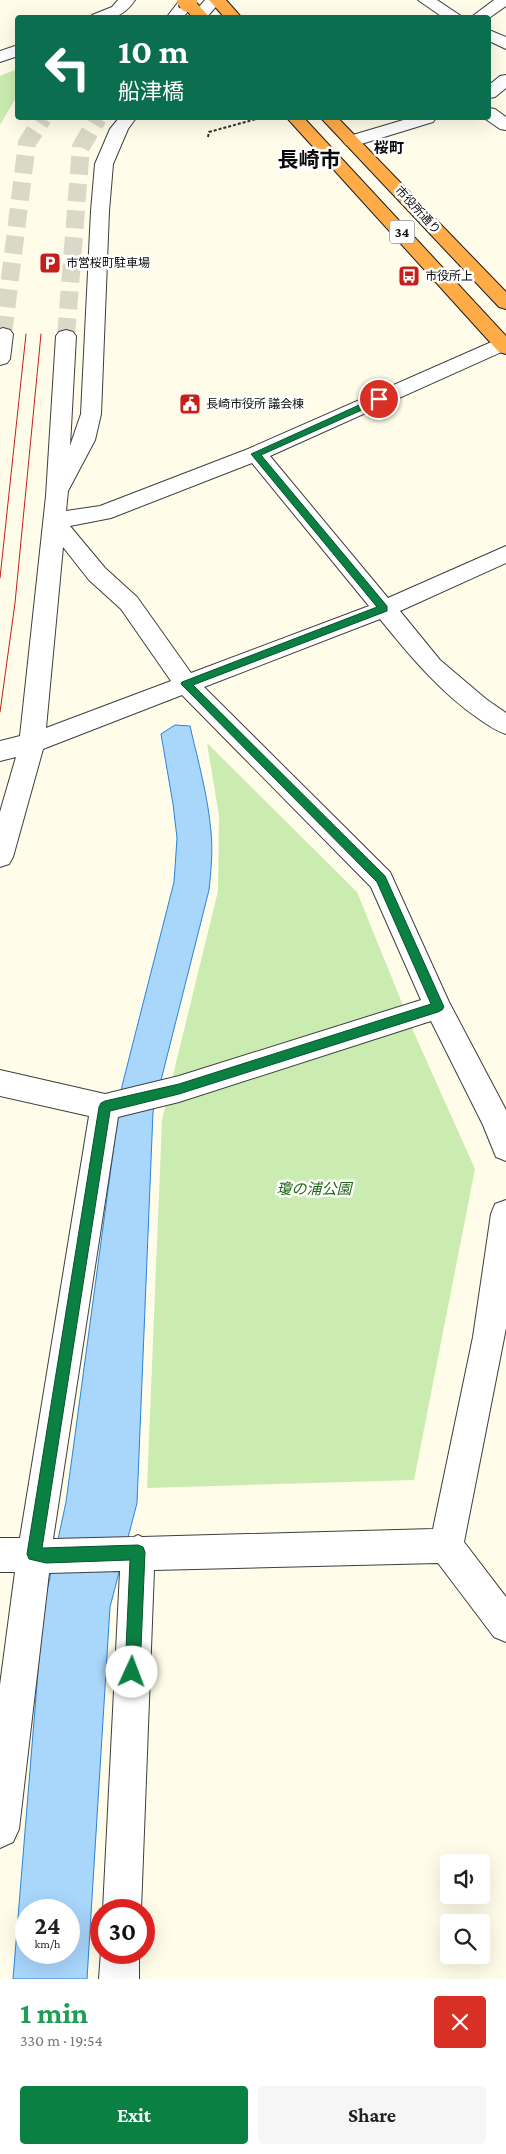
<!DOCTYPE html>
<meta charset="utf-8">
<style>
:root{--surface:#fff;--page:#f6f6f6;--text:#202124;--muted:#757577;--accent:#0b8043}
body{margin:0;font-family:"Crimson Pro","Noto Sans JP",serif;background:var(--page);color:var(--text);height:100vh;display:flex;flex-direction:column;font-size:19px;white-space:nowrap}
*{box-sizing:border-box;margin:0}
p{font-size:16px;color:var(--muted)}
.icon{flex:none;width:28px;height:28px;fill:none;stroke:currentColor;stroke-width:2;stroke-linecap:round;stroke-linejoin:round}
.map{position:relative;height:1979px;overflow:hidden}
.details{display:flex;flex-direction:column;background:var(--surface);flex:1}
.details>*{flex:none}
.banner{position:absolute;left:15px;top:15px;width:476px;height:105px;border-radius:5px;box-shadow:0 5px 20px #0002;background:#0b6e4f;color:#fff;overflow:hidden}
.controls{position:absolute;left:440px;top:1854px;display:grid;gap:10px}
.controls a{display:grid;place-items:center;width:50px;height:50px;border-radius:5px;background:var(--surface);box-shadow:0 5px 20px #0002;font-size:25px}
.speed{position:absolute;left:15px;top:1899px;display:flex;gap:10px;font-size:25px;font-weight:700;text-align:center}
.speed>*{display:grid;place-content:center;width:65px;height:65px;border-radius:50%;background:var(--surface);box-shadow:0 5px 20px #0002;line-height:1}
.speed small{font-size:12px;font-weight:400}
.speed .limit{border:8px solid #d22;background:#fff;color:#111}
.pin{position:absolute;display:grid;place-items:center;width:42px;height:42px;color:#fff;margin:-21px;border:2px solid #fff;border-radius:50%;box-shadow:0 1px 5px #0007}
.me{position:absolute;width:55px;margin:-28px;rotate:2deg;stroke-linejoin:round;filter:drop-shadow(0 0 4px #0008)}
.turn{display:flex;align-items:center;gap:18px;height:105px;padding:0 20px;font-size:22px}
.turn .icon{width:65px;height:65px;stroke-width:2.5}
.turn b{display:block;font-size:35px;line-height:42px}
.round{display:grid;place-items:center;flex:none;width:52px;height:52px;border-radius:5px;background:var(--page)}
.overview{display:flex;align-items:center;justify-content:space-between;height:85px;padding:0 20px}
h1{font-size:30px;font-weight:700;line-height:38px;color:#1e9e55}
.cta{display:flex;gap:10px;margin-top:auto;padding:10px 20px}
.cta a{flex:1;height:58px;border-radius:5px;background:var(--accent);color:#fff;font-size:20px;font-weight:700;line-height:58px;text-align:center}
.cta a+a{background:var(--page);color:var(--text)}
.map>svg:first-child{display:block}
.green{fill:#caecb0}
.water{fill:#a9d6fb;stroke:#2a84d8;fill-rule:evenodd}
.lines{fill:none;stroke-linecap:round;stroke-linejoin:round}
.minor-tunnel{stroke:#dad9c8;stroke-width:18;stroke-dasharray:18 9;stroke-linecap:butt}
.minor-casing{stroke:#3e3e3e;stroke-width:2}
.highway-casing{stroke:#1c1c1c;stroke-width:2}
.path{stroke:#2d2d2d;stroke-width:2;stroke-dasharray:3 2;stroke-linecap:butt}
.minor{fill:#fff;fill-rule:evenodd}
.highway{fill:#ffab47;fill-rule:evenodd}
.tram{stroke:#c51f19;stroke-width:1}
.highway-bridge-casing{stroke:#1c1c1c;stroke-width:20;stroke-linecap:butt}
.highway-bridge{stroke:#ffab47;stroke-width:18}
.route{fill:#0b8043;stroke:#07532c}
.labels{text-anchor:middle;stroke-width:5;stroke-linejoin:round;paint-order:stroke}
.far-street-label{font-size:12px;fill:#0b0b0b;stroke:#fff}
.far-poi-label{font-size:12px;fill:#0b0b0b;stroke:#fff;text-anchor:start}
.shield{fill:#fff;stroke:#545454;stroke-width:1}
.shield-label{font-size:14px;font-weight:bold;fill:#0b0b0b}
.far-quarter-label{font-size:15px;font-weight:bold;fill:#0b0b0b;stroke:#fff}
.park-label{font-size:15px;font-style:italic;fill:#216717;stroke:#fff}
.far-town-label{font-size:21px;font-weight:bold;fill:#0b0b0b;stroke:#fff}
</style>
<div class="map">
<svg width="506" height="1979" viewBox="0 0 506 1979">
<rect width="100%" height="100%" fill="#fffde9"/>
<path class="green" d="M 17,69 L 17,96 L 0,125 L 0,76 Z
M 207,743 L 357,892 L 415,1035 L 475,1169 L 414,1480 L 147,1488 L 162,1120 L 218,891 L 219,816 Z"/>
<path class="water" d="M 175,725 L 190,726 C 198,761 208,796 211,832 C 213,851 211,871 209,890 L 153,1112 L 137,1503 L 110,1607 L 87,1979 L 13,1979 L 43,1610 L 66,1502 L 122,1086 L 174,882 L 177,838 L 173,804 L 161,734 ZM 26,1910 L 69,1910 L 69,1952 L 26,1952 Z"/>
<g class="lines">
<path class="minor-tunnel" d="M 3,334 L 27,143 L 43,118
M 66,336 L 81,147 L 98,118"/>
<g class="minor-casing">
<path id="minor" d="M 118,0 L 135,0 C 122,19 112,18 90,18 L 92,15 L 112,7 Z
M 180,0 L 196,0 L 183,18 L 166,18 Z
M 205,0 L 222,0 L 206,18 L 189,18 Z
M 418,0 L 437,0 L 464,18 L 444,18 Z
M 494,0 L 506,0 L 506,6 L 489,18 L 470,18 Z
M 489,30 L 506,37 L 506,49 L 489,41 Z
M 18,45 L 18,56 L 0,62 L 0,51 Z
M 506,75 L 506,88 L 495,97 L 489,98 L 489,85 L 500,76 Z
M 489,108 L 495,109 L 506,117 L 506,130 L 500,129 L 484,118 L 489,118 Z
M 119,118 L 136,118 L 128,129 L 113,164 L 109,211 L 101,414 L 95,440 L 68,491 L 66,511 L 100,506 L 248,449 L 496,340 L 506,339 L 506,350 L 270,456 L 388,598 L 506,546 L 506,563 L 400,611 L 440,660 L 486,699 L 506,713 L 506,734 C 496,731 488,725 479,719 C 440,692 410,656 380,619 L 204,687 L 390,872 L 449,1002 L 506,1110 L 506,1161 L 496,1157 L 483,1125 L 431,1021 L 179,1102 L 118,1117 L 53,1539 L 134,1537 L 138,1535 L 142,1537 L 433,1529 L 473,1337 L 491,1214 L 495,1204 L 506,1200 L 506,1328 L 464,1542 L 506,1597 L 506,1642 L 494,1637 L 438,1563 L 154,1570 L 141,1910 L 103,1910 L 120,1571 L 49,1573 L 19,1829 L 13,1842 L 0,1848 L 0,1685 L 15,1572 L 0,1572 L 0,1538 L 20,1538 L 89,1116 L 0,1096 L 0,1070 L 105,1094 L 179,1076 L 421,1000 L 371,887 L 182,695 L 43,749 L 13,857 L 9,864 L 0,867 L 0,812 L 16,757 L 0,761 L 0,741 L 20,736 L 46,496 L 56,336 L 59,332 L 66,330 L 73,332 L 76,336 L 70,446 L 81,414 L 91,211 L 95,164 L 110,129 ZM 252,463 L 369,606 L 191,673 L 137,597 L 105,568 L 70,526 L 111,518 ZM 63,547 L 89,580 L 121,609 L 171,681 L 46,728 Z
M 410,118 L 436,118 L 433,122 L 358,145 L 352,146 L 346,145 L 343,141 L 346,137 Z
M 3,328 L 10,330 L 13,334 L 10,359 L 7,363 L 0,365 L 0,329 Z
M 101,1951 L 101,1952 L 139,1952 L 139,1979 L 99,1979 Z"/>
</g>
<g class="highway-casing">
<path id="highway" d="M 182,0 L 194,0 L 210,18 L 193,18 L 180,3 Z
M 209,0 L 226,0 L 242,18 L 225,18 Z
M 287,118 L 304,118 L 506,336 L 506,354 L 499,352 Z
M 321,118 L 338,118 L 506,292 L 506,309 L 499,307 Z"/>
</g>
<path class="path" d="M 208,137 L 209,132 L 260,118"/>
<use href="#minor" class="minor"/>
<use href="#highway" class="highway"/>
<path class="tram" d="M 0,578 L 26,334
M 0,712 L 15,603 L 41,334"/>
<g class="highway-bridge-casing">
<path id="highway-bridge" d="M 186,0 L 188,3"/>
</g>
<use href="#highway-bridge" class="highway-bridge"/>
</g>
<path class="route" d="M 379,396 L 382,397 L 382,401 L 261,455 L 387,606 L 387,611 L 193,685 L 385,876 L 444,1007 L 442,1010 L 438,1012 L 179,1094 L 110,1111 L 42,1548 L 138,1545 L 143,1547 L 145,1552 L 140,1672 L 138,1677 L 132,1679 L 127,1677 L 125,1672 L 130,1560 L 46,1563 L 29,1559 L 27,1554 L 99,1107 L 101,1103 L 105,1101 L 179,1084 L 431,1004 L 377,882 L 181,684 L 182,682 L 377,607 L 251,454 Z"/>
<defs>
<g id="parking-square" transform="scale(1.125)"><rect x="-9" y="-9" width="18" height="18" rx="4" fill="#c51f19" stroke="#fff"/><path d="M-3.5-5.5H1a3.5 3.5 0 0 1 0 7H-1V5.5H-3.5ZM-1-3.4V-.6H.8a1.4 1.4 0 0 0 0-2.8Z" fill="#fff"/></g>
<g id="bus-square" transform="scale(1.125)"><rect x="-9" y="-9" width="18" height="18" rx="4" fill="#c51f19" stroke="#fff"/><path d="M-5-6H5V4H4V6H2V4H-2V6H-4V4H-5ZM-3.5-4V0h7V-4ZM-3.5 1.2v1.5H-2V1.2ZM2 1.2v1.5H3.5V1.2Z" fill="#fff"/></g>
<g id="civic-square" transform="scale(1.125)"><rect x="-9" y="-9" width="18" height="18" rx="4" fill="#c51f19" stroke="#fff"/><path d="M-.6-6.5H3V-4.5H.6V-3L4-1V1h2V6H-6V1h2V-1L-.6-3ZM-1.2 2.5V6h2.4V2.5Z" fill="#fff"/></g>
</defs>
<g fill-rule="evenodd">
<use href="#parking-square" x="50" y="263"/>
<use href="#bus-square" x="409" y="276"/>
<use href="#civic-square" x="190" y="404"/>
</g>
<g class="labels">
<g class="far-street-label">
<text transform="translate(418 210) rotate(47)" y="4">市役所通り</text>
</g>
<g class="far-poi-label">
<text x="66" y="267">市営桜町駐車場</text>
<text x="425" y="280">市役所上</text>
<text x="206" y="408">長崎市役所 議会棟</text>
</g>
<rect class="shield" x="389.5" y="220.5" width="25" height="23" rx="4"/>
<g class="shield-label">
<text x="402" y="237">34</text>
</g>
<g class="far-quarter-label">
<text x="389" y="153">桜町</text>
</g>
<g class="park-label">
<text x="314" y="1194">瓊の浦公園</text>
</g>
<g class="far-town-label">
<text x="309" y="167">長崎市</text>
</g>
</g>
</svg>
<div class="controls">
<a><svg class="icon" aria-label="sound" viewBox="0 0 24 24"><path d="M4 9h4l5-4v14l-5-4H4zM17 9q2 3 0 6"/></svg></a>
<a><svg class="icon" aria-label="search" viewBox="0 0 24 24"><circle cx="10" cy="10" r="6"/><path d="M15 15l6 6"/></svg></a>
</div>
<div class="speed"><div>24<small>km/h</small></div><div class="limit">30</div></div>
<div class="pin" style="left:379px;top:399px;background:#d93025"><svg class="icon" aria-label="arrive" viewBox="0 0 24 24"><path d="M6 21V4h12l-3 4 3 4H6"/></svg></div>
<svg class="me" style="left:132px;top:1672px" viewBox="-20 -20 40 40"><circle r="19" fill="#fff"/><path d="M0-13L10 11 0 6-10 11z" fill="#0b8043"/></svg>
<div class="banner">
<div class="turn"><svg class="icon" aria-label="left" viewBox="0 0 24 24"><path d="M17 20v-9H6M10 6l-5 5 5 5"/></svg><div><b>10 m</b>船津橋</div></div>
</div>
</div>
<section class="details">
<div class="overview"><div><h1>1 min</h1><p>330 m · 19:54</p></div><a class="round" style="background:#d93025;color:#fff"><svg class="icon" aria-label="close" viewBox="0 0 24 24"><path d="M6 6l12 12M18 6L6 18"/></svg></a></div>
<div class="cta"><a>Exit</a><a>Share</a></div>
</section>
